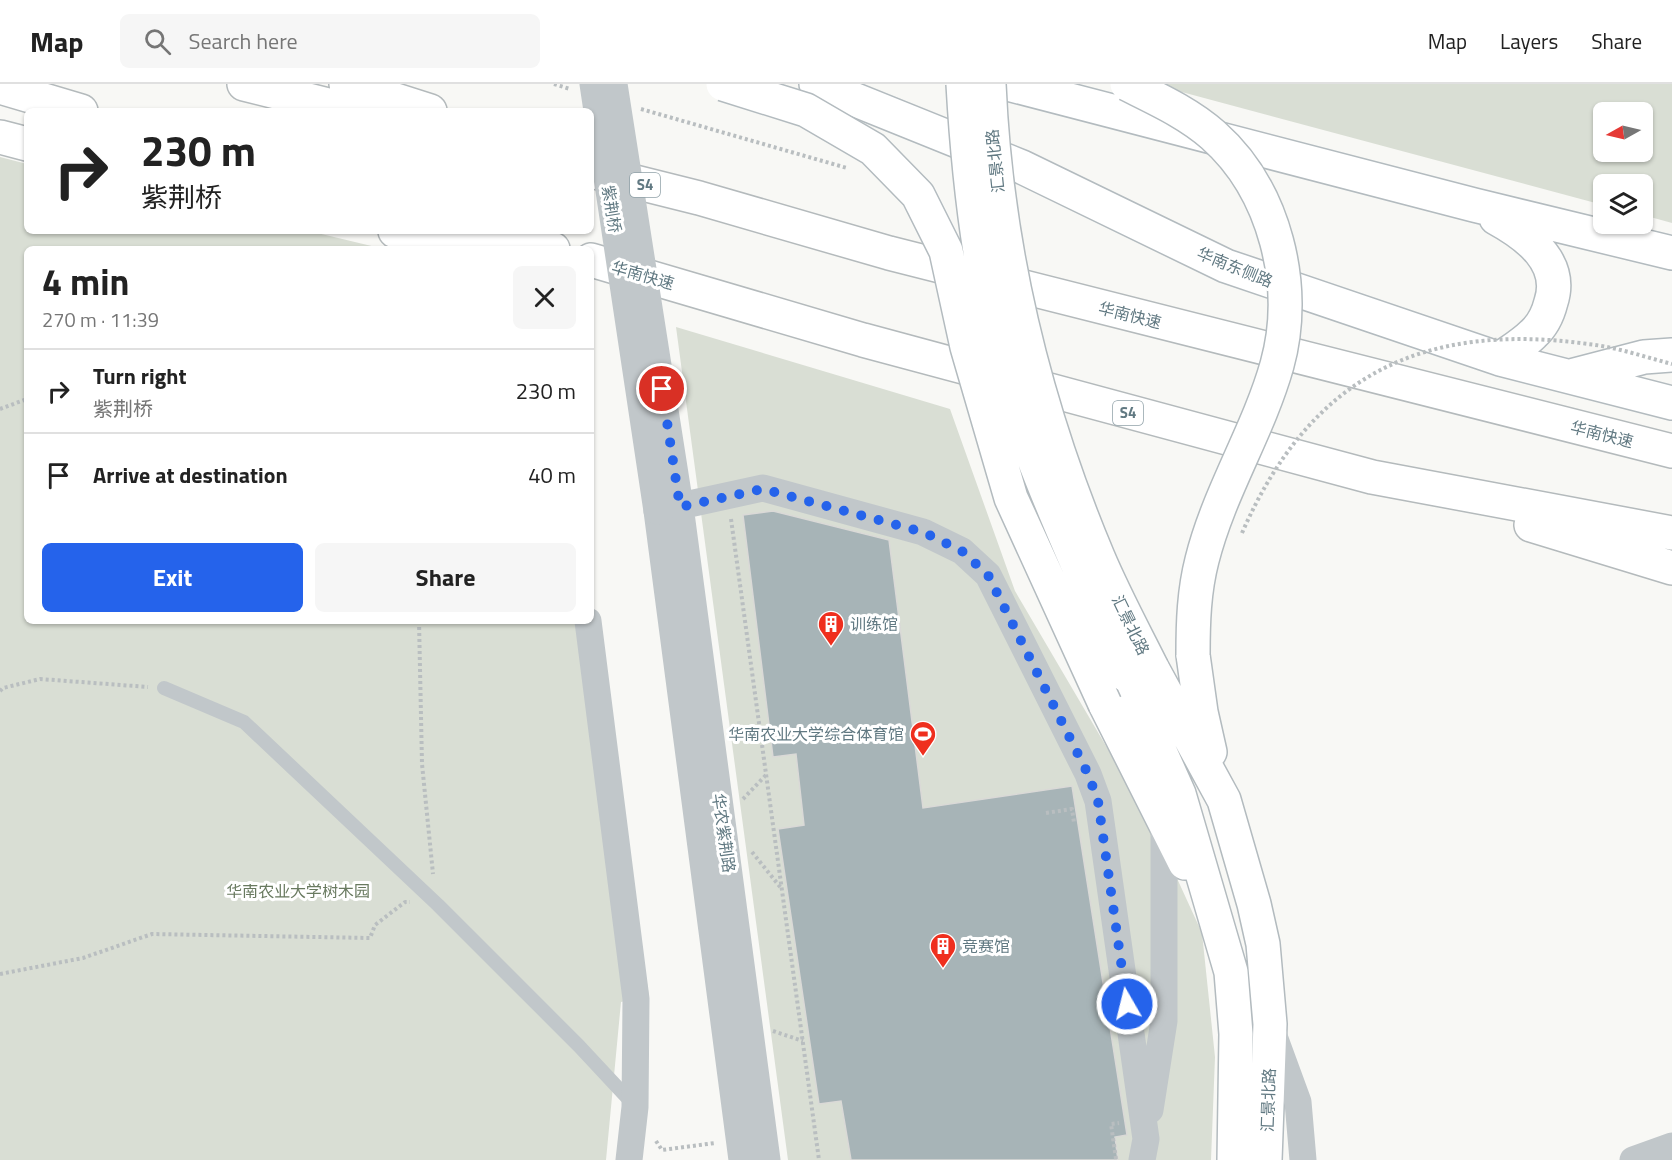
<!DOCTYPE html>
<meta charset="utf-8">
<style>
:root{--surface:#fff;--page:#f6f6f6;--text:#222;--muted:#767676;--line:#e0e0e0;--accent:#2563eb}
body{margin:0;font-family:"Titillium Web","Noto Sans SC",sans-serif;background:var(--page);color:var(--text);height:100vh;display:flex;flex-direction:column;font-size:22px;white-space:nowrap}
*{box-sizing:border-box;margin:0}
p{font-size:20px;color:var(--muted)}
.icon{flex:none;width:33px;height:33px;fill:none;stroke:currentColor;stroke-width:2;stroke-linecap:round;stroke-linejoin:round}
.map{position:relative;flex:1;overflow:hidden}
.side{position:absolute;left:24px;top:162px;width:570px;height:378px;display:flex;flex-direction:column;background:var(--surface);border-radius:9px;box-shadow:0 2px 4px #0004}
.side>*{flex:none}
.hud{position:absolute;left:24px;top:24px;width:570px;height:126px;border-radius:9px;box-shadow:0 2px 4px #0004;background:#fff;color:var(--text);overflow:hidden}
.needle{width:39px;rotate:262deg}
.fabs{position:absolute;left:1593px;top:18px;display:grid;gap:12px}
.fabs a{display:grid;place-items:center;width:60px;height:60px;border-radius:9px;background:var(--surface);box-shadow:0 2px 4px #0004;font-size:30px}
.pin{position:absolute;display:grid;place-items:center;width:51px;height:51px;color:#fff;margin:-26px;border:3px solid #fff;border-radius:50%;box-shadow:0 2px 6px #0007}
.me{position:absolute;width:66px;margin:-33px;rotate:352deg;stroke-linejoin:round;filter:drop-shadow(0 0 4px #0008)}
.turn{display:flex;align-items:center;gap:21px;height:126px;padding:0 18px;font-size:27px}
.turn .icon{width:78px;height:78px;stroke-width:2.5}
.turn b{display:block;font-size:42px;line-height:51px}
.round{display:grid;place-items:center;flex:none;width:63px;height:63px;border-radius:9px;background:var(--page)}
.summary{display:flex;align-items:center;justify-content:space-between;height:102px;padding:0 18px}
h1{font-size:36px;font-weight:700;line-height:45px}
.button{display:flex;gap:12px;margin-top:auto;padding:12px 18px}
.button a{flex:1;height:69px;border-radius:9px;background:var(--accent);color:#fff;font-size:24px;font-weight:700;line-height:69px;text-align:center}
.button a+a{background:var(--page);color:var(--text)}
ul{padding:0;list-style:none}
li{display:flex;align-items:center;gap:18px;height:84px;padding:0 18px;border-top:2px solid var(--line)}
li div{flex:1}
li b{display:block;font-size:22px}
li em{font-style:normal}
header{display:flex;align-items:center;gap:36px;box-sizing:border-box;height:84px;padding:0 30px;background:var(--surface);border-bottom:2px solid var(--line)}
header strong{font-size:28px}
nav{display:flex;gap:33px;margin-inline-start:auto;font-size:21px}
.search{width:420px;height:54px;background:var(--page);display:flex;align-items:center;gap:15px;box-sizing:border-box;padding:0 21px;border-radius:9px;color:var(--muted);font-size:22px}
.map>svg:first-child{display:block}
.green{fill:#d9ded4;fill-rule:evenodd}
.building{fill:#a7b4b7;stroke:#dad9d7;stroke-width:1.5}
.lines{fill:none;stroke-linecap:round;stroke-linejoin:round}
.secondary-casing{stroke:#b3bbbf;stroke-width:36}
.highway-casing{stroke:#b4babc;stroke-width:36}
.path{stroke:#b9bec0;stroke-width:4;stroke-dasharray:3 3;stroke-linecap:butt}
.lane{stroke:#c1c7ca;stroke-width:14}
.street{stroke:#c1c7ca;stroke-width:27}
.secondary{stroke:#fff;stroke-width:33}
.highway{stroke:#fff;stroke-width:33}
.secondary-bridge-casing{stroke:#b3bbbf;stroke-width:36;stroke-linecap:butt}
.path-bridge{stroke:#b9bec0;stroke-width:4;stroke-dasharray:3 3;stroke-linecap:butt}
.street-bridge{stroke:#c1c7ca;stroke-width:27}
.secondary-bridge{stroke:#fff;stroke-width:33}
.route{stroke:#2563eb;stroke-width:10;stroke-dasharray:0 18}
.labels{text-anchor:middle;stroke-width:6;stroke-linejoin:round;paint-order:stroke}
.shield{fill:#fff;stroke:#90a1a8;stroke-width:1.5}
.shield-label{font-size:15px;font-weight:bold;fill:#617982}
.street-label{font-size:16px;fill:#617982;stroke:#fff}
.poi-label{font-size:16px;fill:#617982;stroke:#fff;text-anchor:start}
.park-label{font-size:16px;fill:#697a60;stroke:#fff}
</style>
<header>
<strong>Map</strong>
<div class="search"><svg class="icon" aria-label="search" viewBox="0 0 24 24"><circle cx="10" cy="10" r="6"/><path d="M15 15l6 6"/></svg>Search here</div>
<nav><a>Map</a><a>Layers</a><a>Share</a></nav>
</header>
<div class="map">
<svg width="1672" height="1076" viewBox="0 0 1672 1076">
<rect width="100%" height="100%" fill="#f8f8f5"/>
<path class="green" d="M 1152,0 L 1672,0 L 1672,139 L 1643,131 L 1642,100 L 1604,100 L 1603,121 ZM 1604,28 L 1642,28 L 1642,68 L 1604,68 Z
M 0,73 L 27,80 L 27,147 L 309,147 L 384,165 L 27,165 L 27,537 L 591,537 L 649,912 L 621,918 L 606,1076 L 0,1076 Z
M 676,243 L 950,325 L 1015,507 L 1153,742 L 1202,849 L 1215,973 L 1211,1076 L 788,1076 Z"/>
<path class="building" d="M 773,427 L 889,456 L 923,724 L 1072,702 L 1127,1051 L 1115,1053 L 1118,1076 L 851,1076 L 841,1017 L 819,1020 L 778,745 L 804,741 L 796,670 L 773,673 L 743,431 Z"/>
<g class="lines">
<g class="secondary-casing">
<path id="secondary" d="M 816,0 L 1022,83 L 1226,182 L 1500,275 L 1672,319
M 1008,0 L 1474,121 L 1672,169
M 1496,134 C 1527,151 1564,178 1551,218 C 1548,230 1542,242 1533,250 C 1523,260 1511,267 1500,275
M 1571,292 L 1644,273 L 1672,271
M 1193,571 L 1201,628 L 1210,668
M 1152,584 L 1224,716 L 1254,820 L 1263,860 L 1270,940 L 1265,1076
M 1126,591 L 1179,710 L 1231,888 L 1236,950 L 1234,1076
M 1105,620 L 1185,779"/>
</g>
<g class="highway-casing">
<path id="highway" d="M 244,0 L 352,27
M 346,0 L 430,27
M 0,3 L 81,27
M 0,53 L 27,60
M 591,87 L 699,114 L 889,169 L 1672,367
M 395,147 L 472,165
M 492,147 L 553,165
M 591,176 L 863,256 L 1372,393 L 1672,449
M 1531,441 L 1672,484"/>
</g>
<path class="path" d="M 554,0 L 570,5
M 641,25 L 847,84
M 0,325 L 27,315
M 731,435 L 819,1076
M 419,537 L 422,680 L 433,790
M 0,607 L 3,604 L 40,595 L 148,603
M 743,715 L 766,691
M 1046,729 L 1072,725 L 1074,739
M 752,768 L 781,804
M 0,890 L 83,874 L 152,850 L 370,854 L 375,841 L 405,818 L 410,818
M 773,947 L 803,957
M 656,1057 L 662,1066 L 715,1059
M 1116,1075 L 1111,1040 L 1119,1039"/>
<path class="lane" d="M 164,604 L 244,638 L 438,821 L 579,962 L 634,1021"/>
<path class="street" d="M 680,422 L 767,1076
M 588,537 L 636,915 L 635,1023 L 629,1076
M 1272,947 L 1298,1018 L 1303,1076
M 1150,1026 L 1164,937 L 1164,740
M 742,1076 L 657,427 L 763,404 L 923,448 L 962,467 L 988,491 L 1088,690 L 1098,717 L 1146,1055 L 1142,1076
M 1633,1076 L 1672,1062"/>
<use href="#secondary" class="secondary"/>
<use href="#highway" class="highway"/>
<g class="secondary-bridge-casing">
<path id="secondary-bridge" d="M 723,0 L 806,26 L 873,65 L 918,111 L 946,167 L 967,263 L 1011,414 L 1105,620
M 963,0 C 970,124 987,252 1032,370 C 1060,445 1095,518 1126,591
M 989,0 C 996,163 1035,323 1098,473 C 1114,511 1134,548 1152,584
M 1127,0 C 1157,15 1188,29 1213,51 C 1275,106 1299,202 1277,281 C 1258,348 1219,408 1202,476 C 1194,507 1193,538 1193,571"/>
</g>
<path class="path-bridge" d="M 1242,449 C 1310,293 1421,237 1588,260 C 1616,263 1645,273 1672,280"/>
<path class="street-bridge" d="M 593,0 L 657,427
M 614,0 L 680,422"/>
<use href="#secondary-bridge" class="secondary-bridge"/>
</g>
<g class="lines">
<path class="route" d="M 662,305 L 680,423 L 763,405 L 923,448 L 962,467 L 988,491 L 1088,690 L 1098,717 L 1127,920"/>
</g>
<defs>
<g id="building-pin" transform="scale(1.35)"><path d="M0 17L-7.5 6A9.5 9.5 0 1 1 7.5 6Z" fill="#ef2f1e" stroke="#fff"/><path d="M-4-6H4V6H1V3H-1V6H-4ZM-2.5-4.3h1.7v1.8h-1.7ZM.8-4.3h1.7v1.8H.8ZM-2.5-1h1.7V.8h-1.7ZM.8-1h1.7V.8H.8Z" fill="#fff"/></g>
<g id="stadium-pin" transform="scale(1.35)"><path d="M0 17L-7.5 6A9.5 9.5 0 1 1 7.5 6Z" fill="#ef2f1e" stroke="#fff"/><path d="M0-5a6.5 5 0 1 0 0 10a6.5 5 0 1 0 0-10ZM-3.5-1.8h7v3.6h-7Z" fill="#fff"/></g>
</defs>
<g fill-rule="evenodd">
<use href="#building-pin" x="831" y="540"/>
<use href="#stadium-pin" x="923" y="650"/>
<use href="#building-pin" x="943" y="862"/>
</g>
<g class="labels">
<g class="shield">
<rect x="630" y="89" width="30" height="24" rx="4.5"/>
<rect x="1113" y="317" width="30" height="24" rx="4.5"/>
</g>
<g class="shield-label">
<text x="645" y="106">S4</text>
<text x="1128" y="334">S4</text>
</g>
<g class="street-label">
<text transform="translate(995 77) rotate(-96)" y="6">汇景北路</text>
<text transform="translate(612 125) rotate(81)" y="6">紫荆桥</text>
<text transform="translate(1235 183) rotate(22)" y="6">华南东侧路</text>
<text transform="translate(643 191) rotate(16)" y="6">华南快速</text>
<text transform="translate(1130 231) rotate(14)" y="6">华南快速</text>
<text transform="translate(1602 350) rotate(14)" y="6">华南快速</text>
<text transform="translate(1131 541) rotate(64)" y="6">汇景北路</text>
<text transform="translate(724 749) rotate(82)" y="6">华农紫荆路</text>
<text transform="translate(1268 1016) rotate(-88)" y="6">汇景北路</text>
</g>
<g class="poi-label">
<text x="850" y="546">训练馆</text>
<text x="904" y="656" text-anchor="end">华南农业大学综合体育馆</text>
<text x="962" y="868">竞赛馆</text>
</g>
<g class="park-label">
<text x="298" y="813">华南农业大学树木园</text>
</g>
</g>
</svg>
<div class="fabs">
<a><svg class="needle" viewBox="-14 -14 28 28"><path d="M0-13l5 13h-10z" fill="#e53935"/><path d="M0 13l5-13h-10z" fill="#767676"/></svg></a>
<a><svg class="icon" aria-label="layers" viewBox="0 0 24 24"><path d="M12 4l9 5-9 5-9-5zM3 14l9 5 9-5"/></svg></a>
</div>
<div class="pin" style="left:662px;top:305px;background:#d93025"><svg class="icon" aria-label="arrive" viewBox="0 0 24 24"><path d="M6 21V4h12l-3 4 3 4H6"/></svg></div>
<svg class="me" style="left:1127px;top:920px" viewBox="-20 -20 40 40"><circle r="17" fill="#2563eb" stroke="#fff" stroke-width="3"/><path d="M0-11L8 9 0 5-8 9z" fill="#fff"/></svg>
<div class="hud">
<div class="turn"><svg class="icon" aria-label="right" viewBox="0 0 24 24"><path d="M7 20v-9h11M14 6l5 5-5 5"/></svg><div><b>230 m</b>紫荆桥</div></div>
</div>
<section class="side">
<div class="summary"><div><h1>4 min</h1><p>270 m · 11:39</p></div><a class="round"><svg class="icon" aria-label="close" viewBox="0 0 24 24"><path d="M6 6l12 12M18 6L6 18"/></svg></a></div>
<ul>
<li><svg class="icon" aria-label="right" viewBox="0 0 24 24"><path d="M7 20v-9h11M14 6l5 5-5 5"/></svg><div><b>Turn right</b><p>紫荆桥</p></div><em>230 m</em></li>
<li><svg class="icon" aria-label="arrive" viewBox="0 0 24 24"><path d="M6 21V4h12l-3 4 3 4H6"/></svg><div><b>Arrive at destination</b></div><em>40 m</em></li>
</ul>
<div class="button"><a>Exit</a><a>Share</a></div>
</section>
</div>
